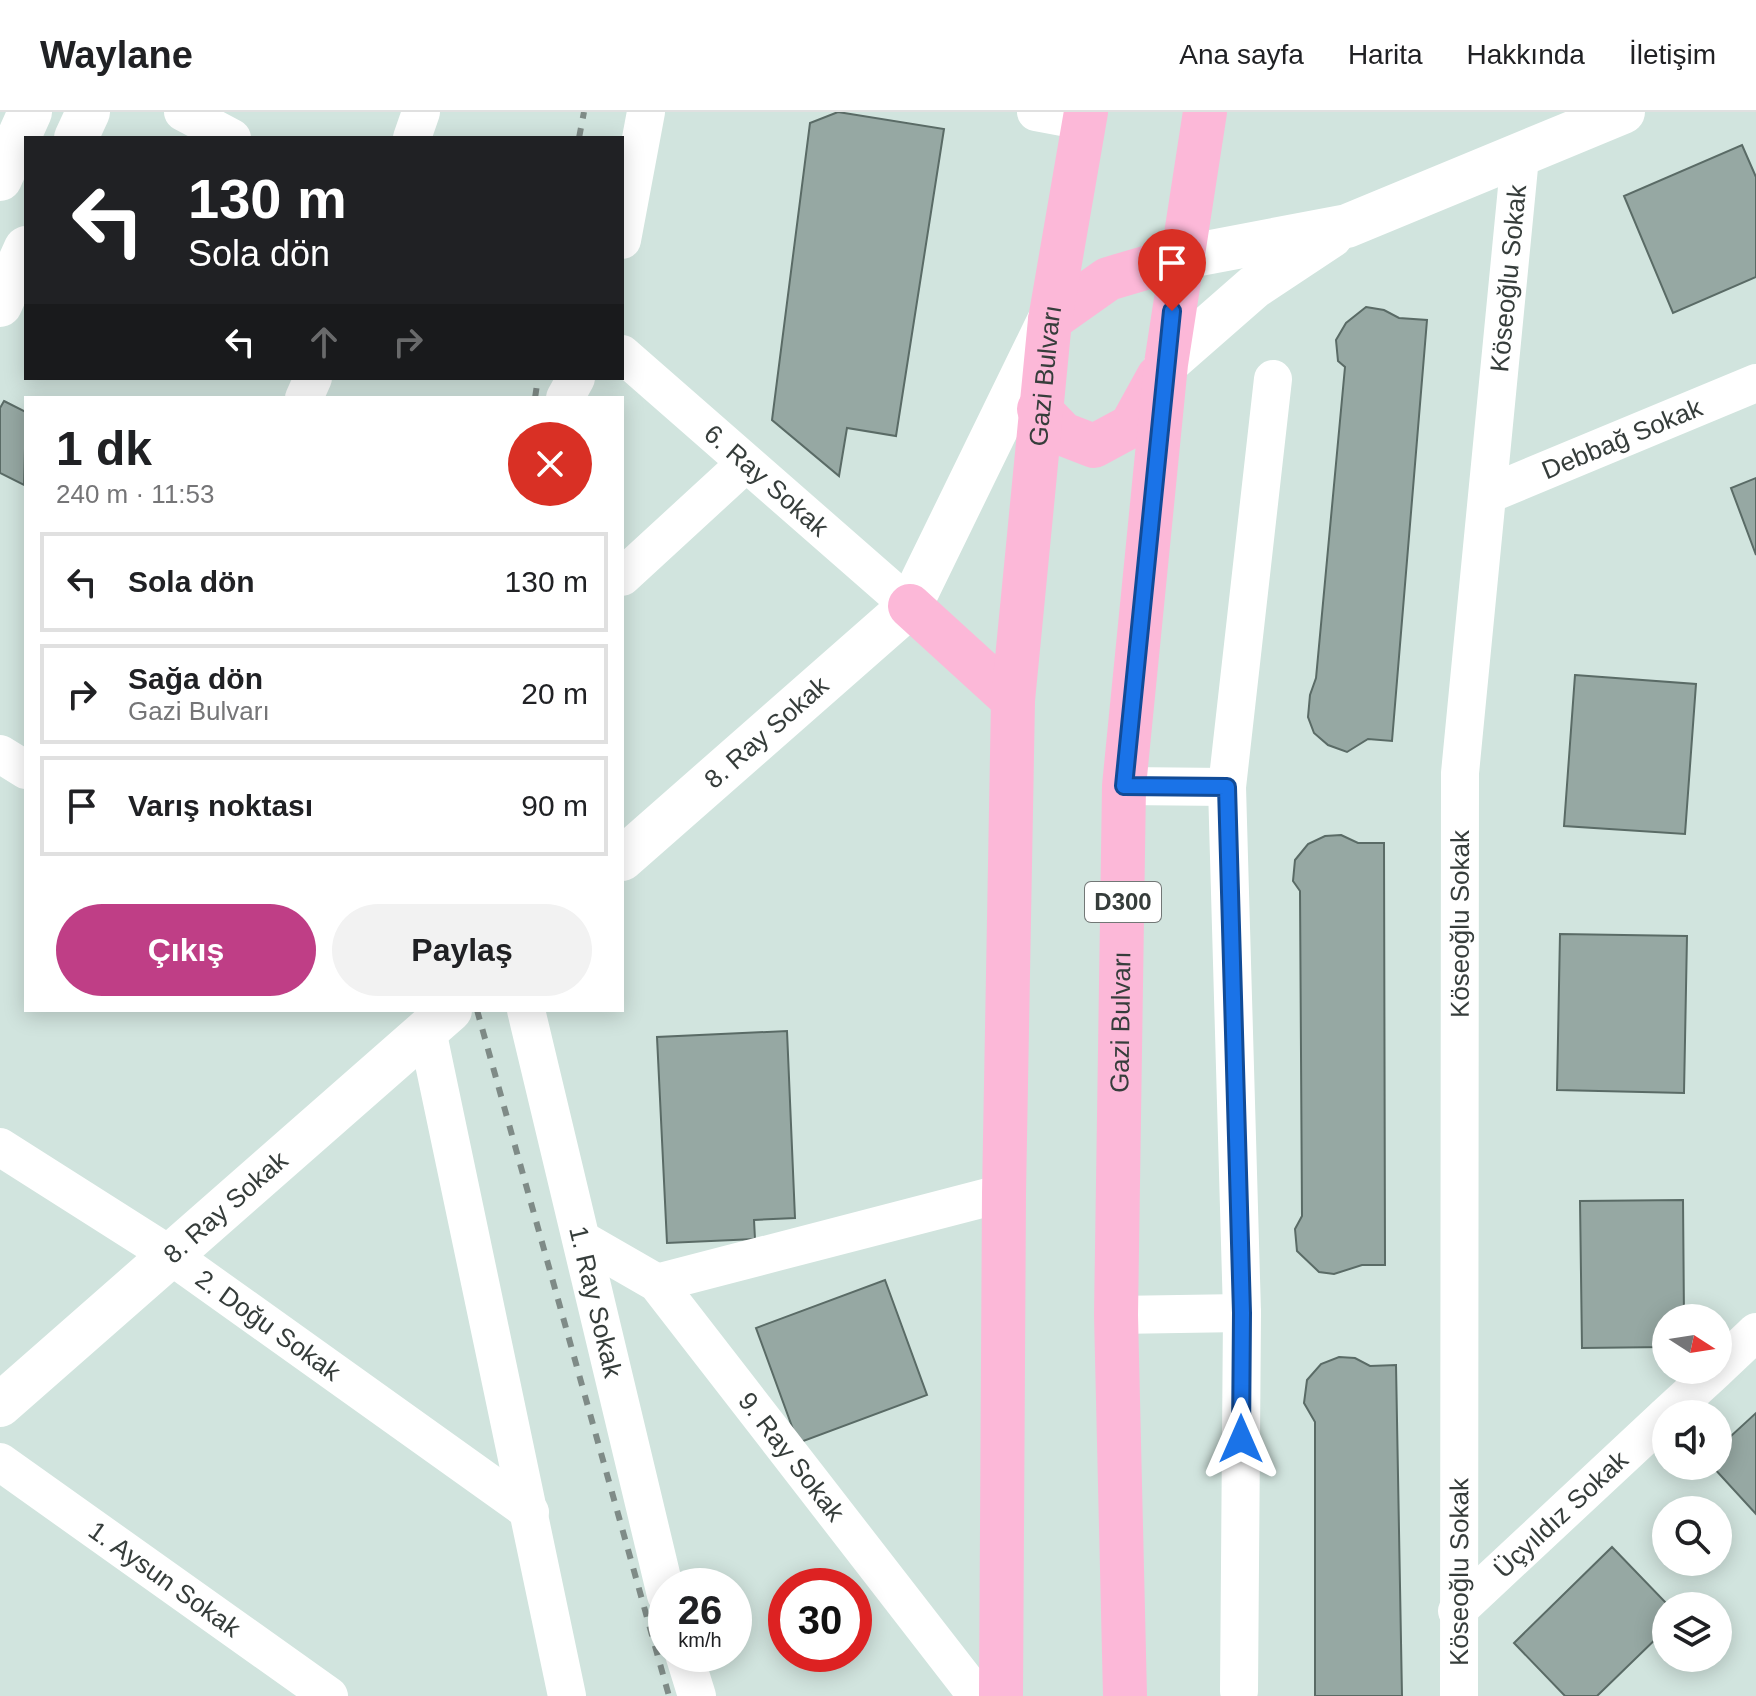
<!DOCTYPE html>
<html lang="tr">
<meta charset="utf-8">
<style>
:root{--surface:#fff;--page:#f2f2f2;--text:#202124;--muted:#757577;--line:#e0e0e0;--accent:#bf3e86}
body{margin:0;font-family:Helvetica,sans-serif;background:var(--page);color:var(--text);height:100vh;display:flex;flex-direction:column;font-size:30px;white-space:nowrap}
*{box-sizing:border-box;margin:0}
p{font-size:26px;color:var(--muted)}
.icon{flex:none;width:44px;height:44px;fill:none;stroke:currentColor;stroke-width:2;stroke-linecap:round;stroke-linejoin:round}
.map{position:relative;flex:1;overflow:hidden}
.sheet{position:absolute;left:24px;top:284px;width:600px;height:616px;display:flex;flex-direction:column;background:var(--surface);border-radius:0px;box-shadow:0 4px 20px #0003}
.sheet>*{flex:none}
.top-card{position:absolute;left:24px;top:24px;width:600px;height:244px;border-radius:0px;box-shadow:0 4px 20px #0003;background:#202124;color:#fff;overflow:hidden}
.needle{width:52px;rotate:102deg}
.controls{position:absolute;left:1652px;top:1192px;display:grid;gap:16px}
.controls a{display:grid;place-items:center;width:80px;height:80px;border-radius:50%;background:var(--surface);box-shadow:0 4px 20px #0003;font-size:40px}
.speed{position:absolute;left:648px;top:1456px;display:flex;gap:16px;font-size:40px;font-weight:700;text-align:center}
.speed>*{display:grid;place-content:center;width:104px;height:104px;border-radius:50%;background:var(--surface);box-shadow:0 4px 20px #0003;line-height:1}
.speed small{font-size:20px;font-weight:400}
.speed .limit{border:12px solid #d22;background:#fff;color:#111}
.pin{position:absolute;display:grid;place-items:center;width:68px;height:68px;color:#fff;margin:-82px -34px;border-radius:50% 50% 50% 0;rotate:-45deg;box-shadow:0 0 8px #0007}
.pin .icon{rotate:45deg}
.me{position:absolute;width:88px;margin:-44px;rotate:0deg;stroke-linejoin:round;filter:drop-shadow(0 0 6px #0008)}
.turn{display:flex;align-items:center;gap:28px;height:168px;padding:0 32px;font-size:36px}
.turn .icon{width:104px;height:104px;stroke-width:2.5}
.turn b{display:block;font-size:56px;line-height:68px}
.lanes{display:flex;align-items:center;height:76px;padding:0 32px;background:#0003;justify-content:center;gap:40px;direction:ltr}
.lanes .off{opacity:.35}
.round{display:grid;place-items:center;flex:none;width:84px;height:84px;border-radius:42px;background:var(--page)}
.summary{display:flex;align-items:center;justify-content:space-between;height:136px;padding:0 32px}
h1{font-size:48px;font-weight:800;line-height:60px}
.primary-button{display:flex;gap:16px;margin-top:auto;padding:16px 32px}
.primary-button a{flex:1;height:92px;border-radius:48px;background:var(--accent);color:#fff;font-size:32px;font-weight:800;line-height:92px;text-align:center}
.primary-button a+a{background:var(--page);color:var(--text)}
ul{padding:0;list-style:none}
li{display:flex;align-items:center;gap:24px;height:100px;margin:0 16px 12px;padding:0 16px;border:4px solid var(--line);border-radius:0px}
li div{flex:1}
li b{display:block;font-size:30px}
li em{font-style:normal}
header{display:flex;align-items:center;gap:48px;box-sizing:border-box;height:112px;padding:0 40px;background:var(--surface);border-bottom:2px solid var(--line)}
header strong{font-size:38px}
nav{display:flex;gap:44px;margin-inline-start:auto;font-size:28px}
.map>svg:first-child{display:block}
.building{fill:#96a8a3;stroke:#5a6b66;stroke-width:2}
.lines{fill:none;stroke-linecap:round;stroke-linejoin:round}
.minor{stroke:#fff;stroke-width:38}
.tertiary{stroke:#fff;stroke-width:44}
.trunk{stroke:#fcb8d8;stroke-width:44}
.rail{stroke:#7f8b87;stroke-width:6;stroke-dasharray:10 10;stroke-linecap:butt}
.route-casing{stroke:#114b97;stroke-width:20}
.route{stroke:#1a73e8;stroke-width:14}
.labels{text-anchor:middle;stroke-width:6;stroke-linejoin:round;paint-order:stroke}
.shield{fill:#fff;stroke:#727776;stroke-width:2}
.shield-label{font-size:24px;font-weight:bold;fill:#363d3b}
.street-label{font-size:26px;fill:#363d3b;stroke:#fff}
</style>
<header>
<strong>Waylane</strong>
<nav><a>Ana sayfa</a><a>Harita</a><a>Hakkında</a><a>İletişim</a></nav>
</header>
<div class="map">
<svg width="1756" height="1584" viewBox="0 0 1756 1584">
<rect width="100%" height="100%" fill="#d1e4de"/>
<path class="building" d="M 838,0 L 944,17 L 896,324 L 847,316 L 839,364 L 772,308 L 810,11 Z
M 1742,33 L 1756,65 L 1756,165 L 1673,201 L 1624,84 Z
M 1366,195 L 1384,198 L 1399,206 L 1427,208 L 1392,629 L 1368,627 L 1347,640 L 1328,633 L 1314,621 L 1308,605 L 1310,583 L 1316,566 L 1345,255 L 1338,249 L 1336,228 L 1346,211 Z
M 4,289 L 26,300 L 24,373 L 0,361 L 0,296 Z
M 1756,366 L 1756,443 L 1731,376 Z
M 1575,563 L 1696,572 L 1685,722 L 1564,714 Z
M 1341,723 L 1358,731 L 1384,731 L 1385,1153 L 1362,1153 L 1334,1162 L 1319,1160 L 1297,1139 L 1295,1117 L 1302,1104 L 1300,779 L 1293,769 L 1295,748 L 1308,732 L 1325,724 Z
M 1560,822 L 1687,824 L 1684,981 L 1557,978 Z
M 787,919 L 795,1106 L 754,1108 L 755,1127 L 667,1131 L 657,925 Z
M 1683,1088 L 1684,1206 L 1666,1206 L 1666,1235 L 1582,1236 L 1580,1089 Z
M 885,1168 L 927,1283 L 798,1331 L 756,1216 Z
M 1339,1245 L 1355,1246 L 1370,1254 L 1396,1253 L 1402,1584 L 1315,1584 L 1315,1310 L 1304,1291 L 1307,1268 L 1321,1252 Z
M 1756,1301 L 1756,1402 L 1712,1354 L 1718,1354 L 1718,1336 Z
M 1612,1435 L 1669,1494 L 1666,1517 L 1597,1584 L 1565,1584 L 1514,1531 Z"/>
<g class="lines">
<g class="minor">
<path d="M 183,0 L 232,26"/>
<path d="M 1036,0 L 1084,9"/>
<path d="M 412,26 L 421,0"/>
<path d="M 622,128 L 646,0"/>
<path id="s1" d="M 622,242 L 910,494"/>
<path d="M 304,286 L 313,266"/>
<path d="M 565,286 L 576,266"/>
<path id="s2" d="M 1489,382 L 1756,271"/>
<path d="M 622,465 L 746,351"/>
<path d="M 0,642 L 26,658"/>
<path d="M 1124,674 L 1227,675"/>
<path id="s3" d="M 526,898 L 666,1483"/>
<path d="M 427,918 L 567,1584"/>
<path id="s4" d="M 0,1035 L 170,1143 L 530,1400"/>
<path id="s5" d="M 584,1129 L 657,1171 L 977,1584"/>
<path d="M 657,1171 L 1004,1081"/>
<path d="M 1116,1203 L 1242,1201"/>
<path d="M 1718,1256 L 1756,1220"/>
<path d="M 1668,1302 L 1716,1258"/>
<path id="s6" d="M 0,1350 L 329,1584"/>
<path id="s7" d="M 1457,1499 L 1666,1304"/>
<path d="M 684,1542 L 697,1584"/>
<path d="M 1239,1579 L 1242,1201 L 1227,675 L 1273,267"/>
<path id="s8" d="M 1459,1584 L 1460,661 L 1520,45"/>
</g>
<g class="tertiary">
<path d="M 76,26 L 88,0"/>
<path d="M 0,67 L 30,0"/>
<path d="M 1179,146 L 1347,114 L 1623,0"/>
<path d="M 0,193 L 26,136"/>
<path d="M 1166,252 L 1254,175 L 1331,124"/>
<path id="s9" d="M 622,747 L 910,494 L 1048,211"/>
<path id="s10" d="M 0,1293 L 450,898"/>
</g>
<g class="trunk">
<path d="M 1050,208 L 1108,167 L 1179,146"/>
<path d="M 1039,297 L 1063,322 L 1094,334 L 1131,314 L 1158,265"/>
<path d="M 910,494 L 1013,588"/>
<path id="s11" d="M 1001,1584 L 1004,1081 L 1013,588 L 1050,208 L 1086,0"/>
<path id="s12" d="M 1125,1584 L 1116,1203 L 1124,674 L 1166,252 L 1205,0"/>
</g>
<path class="rail" d="M 579,26 L 584,0
M 535,286 L 538,266
M 477,898 L 669,1584"/>
</g>
<g class="lines">
<g class="route-casing">
<path id="route" d="M 1172,199 L 1124,674 L 1227,675 L 1242,1201 L 1241,1327"/>
</g>
<use href="#route" class="route"/>
</g>
<g class="labels">
<rect class="shield" x="1085" y="770" width="76" height="40" rx="6"/>
<g class="shield-label">
<text x="1123" y="798">D300</text>
</g>
<g class="street-label">
<text dy="9" stroke="none"><textPath href="#s8" startOffset="1420">Köseoğlu Sokak</textPath></text>
<text dy="9" stroke="none"><textPath href="#s11" startOffset="1322">Gazi Bulvarı</textPath></text>
<text dy="9" stroke="none"><textPath href="#s2" startOffset="144">Debbağ Sokak</textPath></text>
<text dy="9" stroke="none"><textPath href="#s1" startOffset="192">6. Ray Sokak</textPath></text>
<text dy="9" stroke="none"><textPath href="#s9" startOffset="192">8. Ray Sokak</textPath></text>
<text dy="9" stroke="none"><textPath href="#s8" startOffset="772">Köseoğlu Sokak</textPath></text>
<text dy="9" stroke="none"><textPath href="#s12" startOffset="674">Gazi Bulvarı</textPath></text>
<text dy="9" stroke="none"><textPath href="#s10" startOffset="300">8. Ray Sokak</textPath></text>
<text dy="9" stroke="none"><textPath href="#s3" startOffset="300">1. Ray Sokak</textPath></text>
<text dy="9" stroke="none"><textPath href="#s4" startOffset="322">2. Doğu Sokak</textPath></text>
<text dy="9" stroke="none"><textPath href="#s5" startOffset="304">9. Ray Sokak</textPath></text>
<text dy="9" stroke="none"><textPath href="#s7" startOffset="142">Üçyıldız Sokak</textPath></text>
<text dy="9" stroke="none"><textPath href="#s8" startOffset="124">Köseoğlu Sokak</textPath></text>
<text dy="9" stroke="none"><textPath href="#s6" startOffset="202">1. Aysun Sokak</textPath></text>
</g>
</g>
</svg>
<div class="controls">
<a><svg class="needle" viewBox="-14 -14 28 28"><path d="M0-13l5 13h-10z" fill="#e53935"/><path d="M0 13l5-13h-10z" fill="#757577"/></svg></a>
<a><svg class="icon" aria-label="sound" viewBox="0 0 24 24"><path d="M4 9h4l5-4v14l-5-4H4zM17 9q2 3 0 6"/></svg></a>
<a><svg class="icon" aria-label="search" viewBox="0 0 24 24"><circle cx="10" cy="10" r="6"/><path d="M15 15l6 6"/></svg></a>
<a><svg class="icon" aria-label="layers" viewBox="0 0 24 24"><path d="M12 4l9 5-9 5-9-5zM3 14l9 5 9-5"/></svg></a>
</div>
<div class="speed"><div>26<small>km/h</small></div><div class="limit">30</div></div>
<div class="pin" style="left:1172px;top:199px;background:#d93025"><svg class="icon" aria-label="arrive" viewBox="0 0 24 24"><path d="M6 21V4h12l-3 4 3 4H6"/></svg></div>
<svg class="me" style="left:1241px;top:1327px" viewBox="-20 -20 40 40"><path d="M0-17L14 15 0 8-14 15z" fill="#1a73e8" stroke="#fff" stroke-width="4"/></svg>
<div class="top-card">
<div class="turn"><svg class="icon" aria-label="left" viewBox="0 0 24 24"><path d="M17 20v-9H6M10 6l-5 5 5 5"/></svg><div><b>130 m</b>Sola dön</div></div>
<div class="lanes"><svg class="icon" aria-label="left" viewBox="0 0 24 24"><path d="M17 20v-9H6M10 6l-5 5 5 5"/></svg><svg class="icon off" aria-label="ahead" viewBox="0 0 24 24"><path d="M12 20V5M6 11l6-6 6 6"/></svg><svg class="icon off" aria-label="right" viewBox="0 0 24 24"><path d="M7 20v-9h11M14 6l5 5-5 5"/></svg></div>
</div>
<section class="sheet">
<div class="summary"><div><h1>1 dk</h1><p>240 m · 11:53</p></div><a class="round" style="background:#d93025;color:#fff"><svg class="icon" aria-label="close" viewBox="0 0 24 24"><path d="M6 6l12 12M18 6L6 18"/></svg></a></div>
<ul>
<li><svg class="icon" aria-label="left" viewBox="0 0 24 24"><path d="M17 20v-9H6M10 6l-5 5 5 5"/></svg><div><b>Sola dön</b></div><em>130 m</em></li>
<li><svg class="icon" aria-label="right" viewBox="0 0 24 24"><path d="M7 20v-9h11M14 6l5 5-5 5"/></svg><div><b>Sağa dön</b><p>Gazi Bulvarı</p></div><em>20 m</em></li>
<li><svg class="icon" aria-label="arrive" viewBox="0 0 24 24"><path d="M6 21V4h12l-3 4 3 4H6"/></svg><div><b>Varış noktası</b></div><em>90 m</em></li>
</ul>
<div class="primary-button"><a>Çıkış</a><a>Paylaş</a></div>
</section>
</div>
